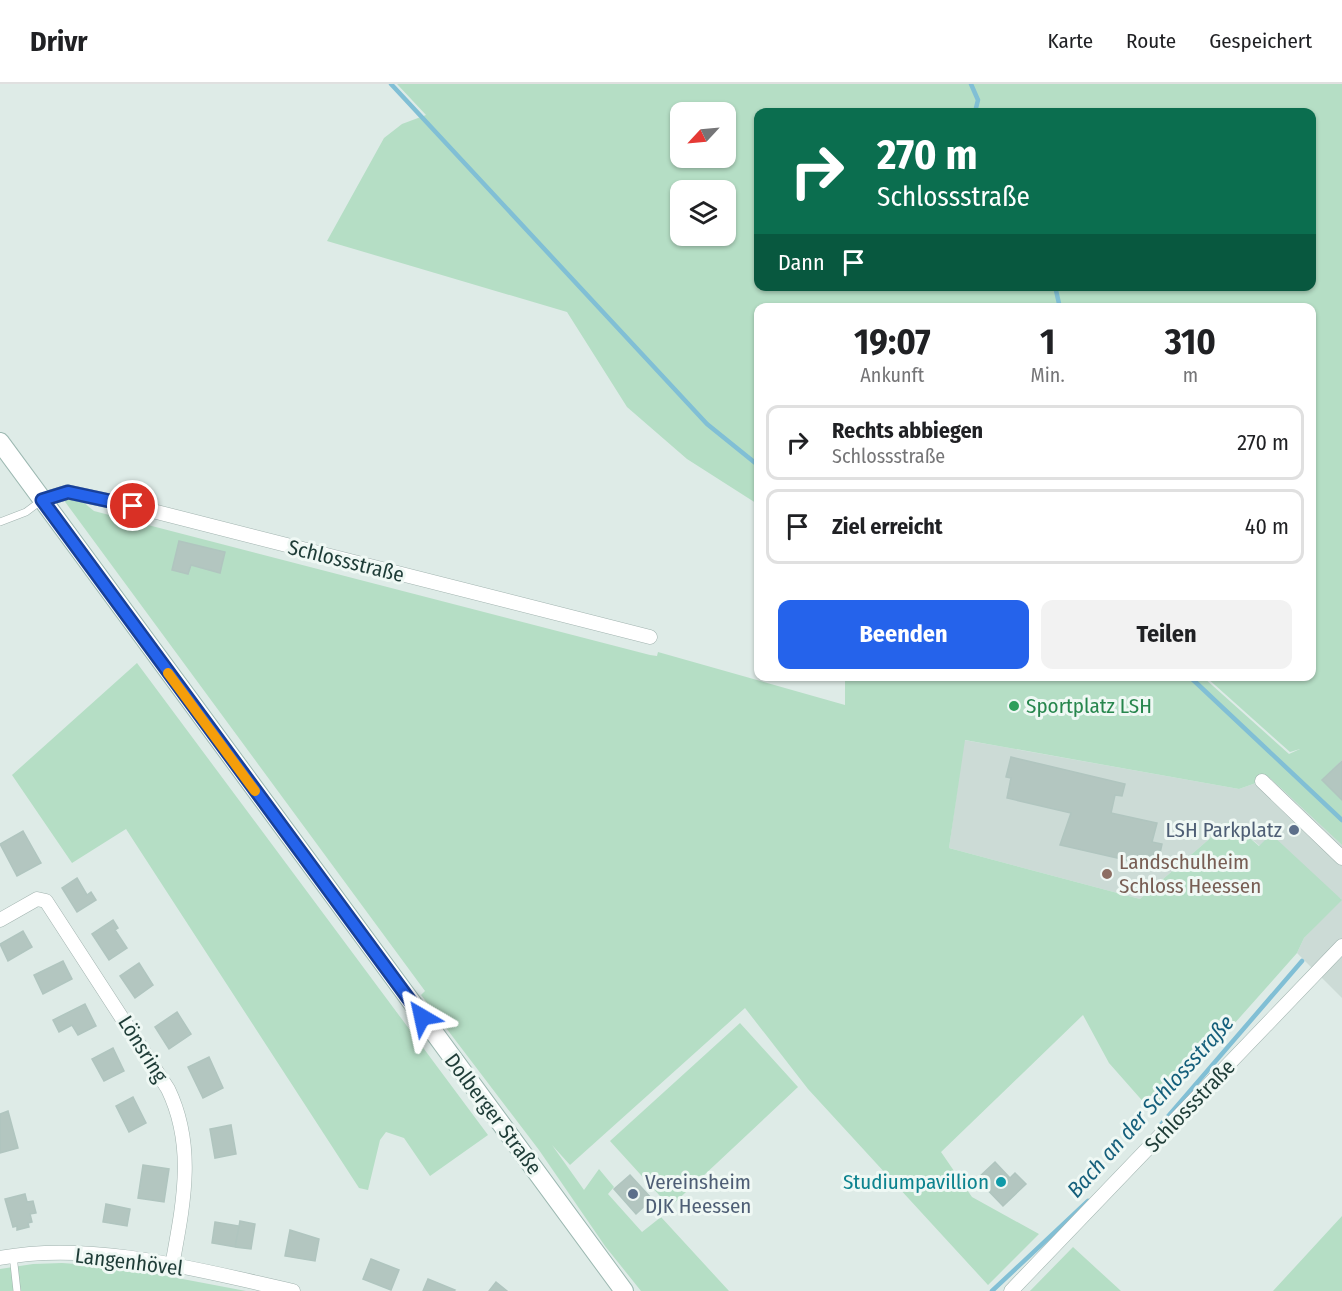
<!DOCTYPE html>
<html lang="de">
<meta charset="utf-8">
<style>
:root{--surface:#fff;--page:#f2f2f2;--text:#202124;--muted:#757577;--line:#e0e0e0;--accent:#2563eb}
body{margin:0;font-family:"Fira Sans Condensed",sans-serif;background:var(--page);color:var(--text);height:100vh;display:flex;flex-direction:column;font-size:22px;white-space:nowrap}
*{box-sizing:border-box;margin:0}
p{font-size:20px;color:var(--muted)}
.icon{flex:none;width:33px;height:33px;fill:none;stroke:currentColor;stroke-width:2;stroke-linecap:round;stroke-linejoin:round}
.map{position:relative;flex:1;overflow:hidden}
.details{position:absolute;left:754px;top:219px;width:562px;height:378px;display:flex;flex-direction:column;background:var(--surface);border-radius:12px;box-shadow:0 2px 4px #0004}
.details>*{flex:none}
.top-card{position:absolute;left:754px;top:24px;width:562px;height:183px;border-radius:12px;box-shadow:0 2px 4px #0004;background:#0b6e4f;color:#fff;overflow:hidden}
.needle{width:39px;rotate:244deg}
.tools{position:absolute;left:670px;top:18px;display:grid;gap:12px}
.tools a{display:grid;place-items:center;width:66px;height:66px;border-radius:12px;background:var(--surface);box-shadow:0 2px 4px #0004;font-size:30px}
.pin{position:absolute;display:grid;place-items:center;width:51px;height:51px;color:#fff;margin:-26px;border:3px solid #fff;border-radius:50%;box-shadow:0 2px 6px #0007}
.me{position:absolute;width:66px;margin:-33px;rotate:324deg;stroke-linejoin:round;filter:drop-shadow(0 0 4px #0008)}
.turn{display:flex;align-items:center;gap:21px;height:126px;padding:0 24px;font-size:27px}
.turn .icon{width:78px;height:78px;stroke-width:2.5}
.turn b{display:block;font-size:42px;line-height:51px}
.then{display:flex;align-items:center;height:57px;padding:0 24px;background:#0003;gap:12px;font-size:22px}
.eta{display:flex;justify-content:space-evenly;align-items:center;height:102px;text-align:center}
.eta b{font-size:36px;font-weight:700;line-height:42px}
.cta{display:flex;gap:12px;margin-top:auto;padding:12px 24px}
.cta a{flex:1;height:69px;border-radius:12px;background:var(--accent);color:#fff;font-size:24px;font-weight:700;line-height:69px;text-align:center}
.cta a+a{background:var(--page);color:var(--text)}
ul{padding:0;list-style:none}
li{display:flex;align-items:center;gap:18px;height:75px;margin:0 12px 9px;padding:0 12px;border:3px solid var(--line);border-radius:12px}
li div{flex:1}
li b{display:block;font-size:22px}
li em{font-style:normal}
header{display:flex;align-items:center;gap:36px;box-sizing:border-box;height:84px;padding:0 30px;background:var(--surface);border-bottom:2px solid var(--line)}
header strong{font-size:28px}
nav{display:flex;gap:33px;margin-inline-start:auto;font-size:21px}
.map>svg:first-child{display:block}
.built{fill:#ccdbd6}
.green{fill:#b5dec5;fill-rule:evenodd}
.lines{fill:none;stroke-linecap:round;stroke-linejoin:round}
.stream{stroke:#81bfd5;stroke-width:4.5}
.building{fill:#b3c6c0;stroke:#b0c5bf;stroke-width:1.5}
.lane-casing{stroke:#a1b3af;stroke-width:8}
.street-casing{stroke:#a1b3af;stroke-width:15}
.secondary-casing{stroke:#9cb8b1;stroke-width:20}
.lane{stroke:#fff;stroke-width:7}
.street{stroke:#fff;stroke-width:14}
.secondary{stroke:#fff;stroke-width:18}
.route-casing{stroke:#184099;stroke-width:15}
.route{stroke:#2563eb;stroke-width:10}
.slow{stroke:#f59e0b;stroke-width:10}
.leisure-dot{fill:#2e9e5b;stroke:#eff8f4;stroke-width:2}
.service-dot{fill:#5c6f8a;stroke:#eff8f4;stroke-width:2}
.education-dot{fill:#8d6e63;stroke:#eff8f4;stroke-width:2}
.culture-dot{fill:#0f9aa8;stroke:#eff8f4;stroke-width:2}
.labels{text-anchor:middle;stroke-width:6;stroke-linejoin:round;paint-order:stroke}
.street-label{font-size:21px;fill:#1e3c37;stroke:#eff8f4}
.leisure-label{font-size:21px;fill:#27864d;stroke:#eff8f4;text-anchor:start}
.service-label{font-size:21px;fill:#4e5e75;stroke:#eff8f4;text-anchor:end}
.education-label{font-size:21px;fill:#785e54;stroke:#eff8f4;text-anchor:start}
.culture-label{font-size:21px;fill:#0d838f;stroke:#eff8f4;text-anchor:end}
.water-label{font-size:22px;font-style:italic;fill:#155f7b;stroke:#eff8f4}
</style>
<header>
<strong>Drivr</strong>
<nav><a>Karte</a><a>Route</a><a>Gespeichert</a></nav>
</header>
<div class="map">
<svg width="1342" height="1207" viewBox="0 0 1342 1207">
<rect width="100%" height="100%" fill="#deebe7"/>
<path class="built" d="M 964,656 L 1239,705 L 1270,694 L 1342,761 L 1342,914 L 1297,869 L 1304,854 L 1341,815 L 1260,762 L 1230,737 L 1140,815 L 949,764 Z"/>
<path class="green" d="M 397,0 L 1342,0 L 1342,676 L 1322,696 L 1342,716 L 1342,761 L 1270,694 L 1239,705 L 965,656 L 949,764 L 1140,815 L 1230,737 L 1259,762 L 1271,750 L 1342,816 L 1304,854 L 1297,869 L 1154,1030 L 1109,979 L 1083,931 L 941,1068 L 972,1113 L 1039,1150 L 988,1201 L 808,1005 L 745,924 L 570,1081 L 552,1061 L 584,1106 L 599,1085 L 614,1103 L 608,1110 L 642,1148 L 661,1133 L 729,1207 L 641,1207 L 605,1162 L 539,1066 L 421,911 L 425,907 L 63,415 L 67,413 L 83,418 L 94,427 L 650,571 L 657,572 L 658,568 L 845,621 L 845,593 L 1203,593 L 1289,670 L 1300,665 L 1290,668 L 1206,593 L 1312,592 L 1312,224 L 759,224 L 759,421 L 687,375 L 627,323 L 567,228 L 327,157 L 384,54 L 402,40 L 426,31 ZM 681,28 L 726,28 L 726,74 L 681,74 ZM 759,28 L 1312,28 L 1312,202 L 759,202 ZM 681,106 L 726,106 L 726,152 L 681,152 Z
M 137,579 L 488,1051 L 430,1092 L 404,1054 L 386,1048 L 380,1056 L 368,1106 L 359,1104 L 126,745 L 72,779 L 12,691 Z
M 740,939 L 798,1003 L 670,1123 L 610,1057 Z
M 1342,1132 L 1342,1207 L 1273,1207 Z
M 1073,1163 L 1121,1207 L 1030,1207 Z
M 62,1179 L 119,1183 L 246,1207 L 0,1207 L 0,1185 L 33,1180 Z"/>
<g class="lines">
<path class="stream" d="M 391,0 L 707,340 L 759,382
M 971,0 L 978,16 L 975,28
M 1055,202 L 1060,224
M 1189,592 L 1342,736
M 1158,1044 L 1302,877
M 992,1207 L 1088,1117"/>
</g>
<path class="building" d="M 179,457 L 225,468 L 220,489 L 191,481 L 188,490 L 172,486 Z
M 1011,673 L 1125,700 L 1122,712 L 1115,711 L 1111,729 L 1157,739 L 1152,758 L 1162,760 L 1157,783 L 1060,761 L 1071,729 L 1007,714 L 1011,694 L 1006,693 Z
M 1342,677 L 1342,716 L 1322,696 Z
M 23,747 L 41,779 L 17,792 L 0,760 Z
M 77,794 L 87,811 L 91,808 L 96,816 L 77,828 L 62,804 Z
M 113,836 L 118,844 L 115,846 L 127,864 L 109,876 L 92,850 Z
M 23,847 L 32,863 L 8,877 L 0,860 Z
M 63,877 L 72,895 L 43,910 L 34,891 Z
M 139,879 L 153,901 L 135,914 L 120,892 Z
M 85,920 L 96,942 L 78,951 L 72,941 L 59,948 L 53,936 Z
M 177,928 L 191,950 L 169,965 L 155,943 Z
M 113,964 L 124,987 L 104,997 L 92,975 Z
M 209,973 L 223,1004 L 203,1014 L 188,983 Z
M 133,1013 L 146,1039 L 129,1048 L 116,1022 Z
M 8,1027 L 18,1064 L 0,1069 L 0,1030 Z
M 231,1041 L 236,1070 L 215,1074 L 210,1045 Z
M 995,1078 L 1010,1094 L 1015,1089 L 1026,1100 L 1003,1122 L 977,1095 Z
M 143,1081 L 169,1085 L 164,1118 L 138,1114 Z
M 630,1091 L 652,1115 L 636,1130 L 614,1105 Z
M 25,1110 L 27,1118 L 33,1117 L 36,1129 L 30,1130 L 32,1138 L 28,1139 L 29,1143 L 17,1146 L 17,1142 L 13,1143 L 5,1115 Z
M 106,1120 L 130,1125 L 127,1142 L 103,1138 Z
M 240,1137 L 255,1140 L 251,1165 L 235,1163 Z
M 215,1138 L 239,1142 L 235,1163 L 212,1159 Z
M 290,1146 L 319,1155 L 315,1177 L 285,1172 Z
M 371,1175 L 399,1186 L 391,1206 L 363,1195 Z
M 428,1195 L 455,1206 L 454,1207 L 423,1207 Z
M 496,1198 L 507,1207 L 489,1207 Z"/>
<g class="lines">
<g class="lane-casing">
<path id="lane" d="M 0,438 L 26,428 L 42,416
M 13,1171 L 17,1207"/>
</g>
<g class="street-casing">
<path id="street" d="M 42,416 L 68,408 L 133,422 L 650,553
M 1262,697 L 1342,774
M 0,836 L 37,815 L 46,817 L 168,1005 C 196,1063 183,1121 172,1182
M 0,1174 C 92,1156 203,1187 293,1207
M 1011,1207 L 1342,862"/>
</g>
<g class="secondary-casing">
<path id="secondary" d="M 0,358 L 624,1207"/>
</g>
<use href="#lane" class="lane"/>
<use href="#street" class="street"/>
<use href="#secondary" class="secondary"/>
</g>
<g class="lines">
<g class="route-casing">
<path id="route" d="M 133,422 L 68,408 L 42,416 L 422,933"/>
</g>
<use href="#route" class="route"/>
<path class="slow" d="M 168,589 L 255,707"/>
</g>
<circle class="leisure-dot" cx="1014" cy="622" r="6"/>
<g class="service-dot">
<circle cx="1294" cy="746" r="6"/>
<circle cx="633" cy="1110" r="6"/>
</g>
<circle class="education-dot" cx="1107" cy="790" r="6"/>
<circle class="culture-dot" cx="1001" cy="1098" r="6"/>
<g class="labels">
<g class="street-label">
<text transform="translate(346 477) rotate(14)" y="7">Schlossstraße</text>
<text transform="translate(143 965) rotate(58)" y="7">Lönsring</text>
<text transform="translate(1190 1022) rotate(-46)" y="7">Schlossstraße</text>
<text transform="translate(493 1030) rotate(53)" y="7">Dolberger Straße</text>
<text transform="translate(129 1178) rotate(7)" y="7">Langenhövel</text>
</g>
<g class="leisure-label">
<text x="1026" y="629">Sportplatz LSH</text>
</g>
<g class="service-label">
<text x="1282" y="753">LSH Parkplatz</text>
<text x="645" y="1105" text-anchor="start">Vereinsheim<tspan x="645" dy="24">DJK Heessen</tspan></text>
</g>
<g class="education-label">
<text x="1119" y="785">Landschulheim<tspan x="1119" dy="24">Schloss Heessen</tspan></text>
</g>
<g class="culture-label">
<text x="989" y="1105">Studiumpavillion</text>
</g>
<g class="water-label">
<text transform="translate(1150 1022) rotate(-48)" y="8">Bach an der Schlossstraße</text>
</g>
</g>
</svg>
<div class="tools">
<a><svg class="needle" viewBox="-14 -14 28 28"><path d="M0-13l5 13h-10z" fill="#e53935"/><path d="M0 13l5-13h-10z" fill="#757577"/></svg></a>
<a><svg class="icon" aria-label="layers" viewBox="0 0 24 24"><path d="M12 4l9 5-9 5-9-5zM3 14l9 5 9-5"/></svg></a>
</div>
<div class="pin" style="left:133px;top:422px;background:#d93025"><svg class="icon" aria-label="arrive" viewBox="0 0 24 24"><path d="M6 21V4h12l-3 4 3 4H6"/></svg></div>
<svg class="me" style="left:422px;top:933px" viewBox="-20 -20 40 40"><path d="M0-17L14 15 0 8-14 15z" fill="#2563eb" stroke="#fff" stroke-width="4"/></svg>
<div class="top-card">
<div class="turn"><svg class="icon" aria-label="right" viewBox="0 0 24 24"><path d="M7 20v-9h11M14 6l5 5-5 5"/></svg><div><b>270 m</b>Schlossstraße</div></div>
<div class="then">Dann<svg class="icon" aria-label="arrive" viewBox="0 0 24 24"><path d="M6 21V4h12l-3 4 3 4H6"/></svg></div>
</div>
<section class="details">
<div class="eta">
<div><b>19:07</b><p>Ankunft</p></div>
<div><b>1</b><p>Min.</p></div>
<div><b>310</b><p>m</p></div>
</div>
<ul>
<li><svg class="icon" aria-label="right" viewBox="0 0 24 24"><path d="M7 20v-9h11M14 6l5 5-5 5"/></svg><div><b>Rechts abbiegen</b><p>Schlossstraße</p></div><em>270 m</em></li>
<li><svg class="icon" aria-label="arrive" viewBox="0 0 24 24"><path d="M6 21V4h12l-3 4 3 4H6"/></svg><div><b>Ziel erreicht</b></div><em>40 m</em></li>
</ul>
<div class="cta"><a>Beenden</a><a>Teilen</a></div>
</section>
</div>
